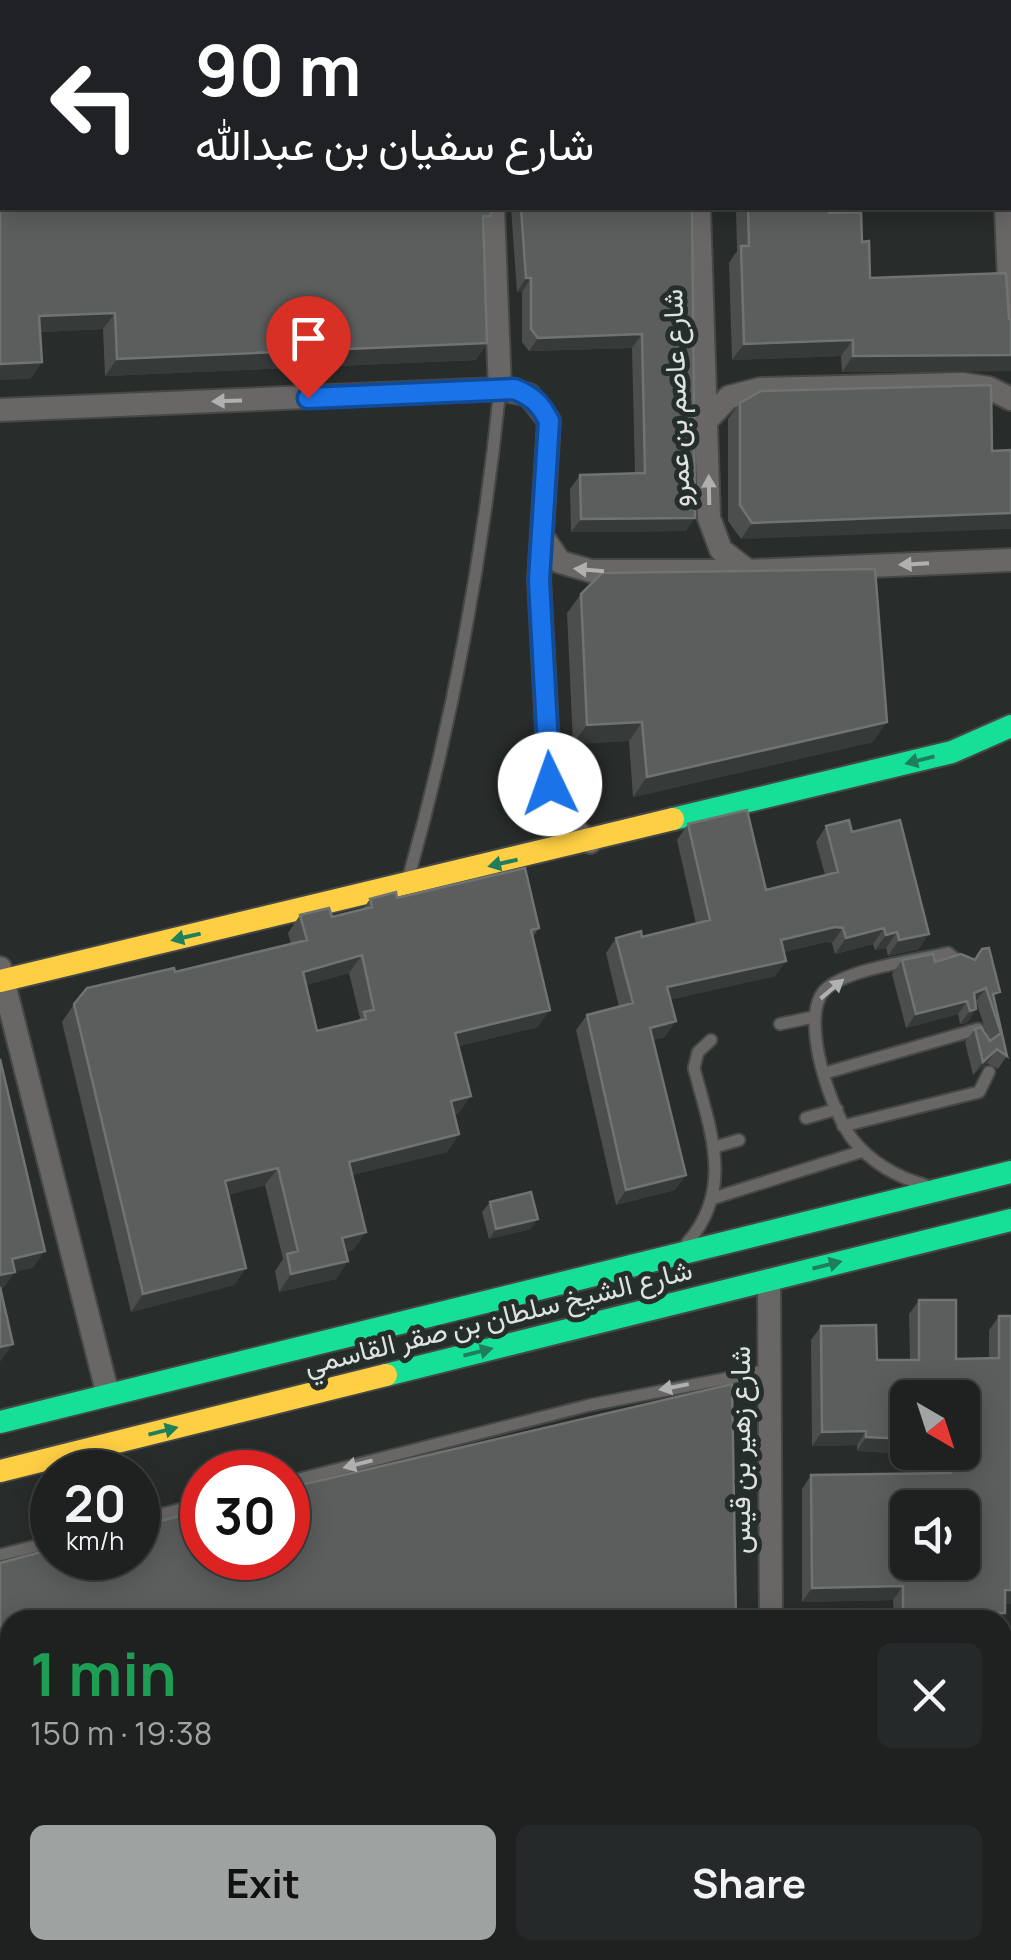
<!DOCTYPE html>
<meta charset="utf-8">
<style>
:root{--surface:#1e2120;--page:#262929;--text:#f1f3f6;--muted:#a1a3a5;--line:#3c3e3e;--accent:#9ea2a0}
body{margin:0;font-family:Manrope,Vazirmatn,sans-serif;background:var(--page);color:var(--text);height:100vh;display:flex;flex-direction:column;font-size:38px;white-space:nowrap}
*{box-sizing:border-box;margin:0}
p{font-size:32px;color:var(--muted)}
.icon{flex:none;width:55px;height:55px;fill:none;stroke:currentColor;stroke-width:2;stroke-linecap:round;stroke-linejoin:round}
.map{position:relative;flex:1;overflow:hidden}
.details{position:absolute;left:0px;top:1610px;width:1012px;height:350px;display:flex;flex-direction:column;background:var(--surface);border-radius:30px 30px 0 0;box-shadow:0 5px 25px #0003,0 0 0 2px var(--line)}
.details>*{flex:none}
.banner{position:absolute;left:0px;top:0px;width:1012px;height:210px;box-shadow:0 5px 25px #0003,0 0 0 2px var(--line);background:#202124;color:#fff;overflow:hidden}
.needle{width:65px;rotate:141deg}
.fabs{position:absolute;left:890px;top:1380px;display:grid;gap:20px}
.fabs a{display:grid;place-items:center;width:90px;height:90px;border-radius:15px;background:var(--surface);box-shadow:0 5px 25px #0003,0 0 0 2px var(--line);font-size:50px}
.speed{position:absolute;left:30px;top:1450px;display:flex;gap:20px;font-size:50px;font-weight:700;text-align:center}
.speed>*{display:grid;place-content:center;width:130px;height:130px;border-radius:50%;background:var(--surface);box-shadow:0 5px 25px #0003,0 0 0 2px var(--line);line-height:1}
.speed small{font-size:25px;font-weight:400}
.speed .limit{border:15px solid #d22;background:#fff;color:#111}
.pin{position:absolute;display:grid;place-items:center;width:85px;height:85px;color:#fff;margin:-102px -42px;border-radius:50% 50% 50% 0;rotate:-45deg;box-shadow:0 0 10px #0007}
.pin .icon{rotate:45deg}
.me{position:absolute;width:110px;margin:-55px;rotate:357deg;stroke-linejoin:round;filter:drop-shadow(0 0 8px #0008)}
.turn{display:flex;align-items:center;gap:35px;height:210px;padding:0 30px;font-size:45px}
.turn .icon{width:130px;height:130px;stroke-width:2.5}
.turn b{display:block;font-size:70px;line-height:85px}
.round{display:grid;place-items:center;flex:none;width:105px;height:105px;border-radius:15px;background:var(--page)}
.head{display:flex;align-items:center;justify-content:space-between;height:170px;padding:0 30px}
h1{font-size:60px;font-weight:700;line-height:75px;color:#1e9e55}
.cta{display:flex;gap:20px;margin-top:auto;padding:20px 30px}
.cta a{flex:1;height:115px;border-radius:15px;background:var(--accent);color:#111;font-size:40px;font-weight:700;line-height:115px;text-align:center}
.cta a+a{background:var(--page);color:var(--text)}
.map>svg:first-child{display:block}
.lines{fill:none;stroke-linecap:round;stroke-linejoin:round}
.lane-casing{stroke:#464847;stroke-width:15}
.street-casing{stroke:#464847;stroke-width:26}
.fast-casing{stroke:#464847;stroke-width:26}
.slow-casing{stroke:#464847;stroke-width:26}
.lane{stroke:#696666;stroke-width:11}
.street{stroke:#696666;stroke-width:22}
.fast{stroke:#16e098;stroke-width:22}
.slow{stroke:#ffcf43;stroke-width:22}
.wall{fill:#4b4e4c;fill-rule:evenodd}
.shaded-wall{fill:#363a38}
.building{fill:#5b5e5c;stroke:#6f7371;stroke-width:2.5;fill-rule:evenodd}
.oneway{fill:#afb0af}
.oneway2{fill:#1f7e5c}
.route-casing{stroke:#114b97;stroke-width:25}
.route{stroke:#1a73e8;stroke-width:18}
.labels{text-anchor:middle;stroke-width:10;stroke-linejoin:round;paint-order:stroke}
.street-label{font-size:28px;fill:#dee2e0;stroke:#262e2b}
</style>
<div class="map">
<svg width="1011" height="1960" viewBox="0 0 1011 1960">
<rect width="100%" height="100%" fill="#282c2a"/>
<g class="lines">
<g class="lane-casing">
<path id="lane" d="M 409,876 C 454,716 483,555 500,389
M 780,1024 L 813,1017
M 825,1073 L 978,1029
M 806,1118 L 837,1109
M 843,1126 L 979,1092 L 989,1072
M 715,1147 L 739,1140
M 925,1185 C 897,1177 873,1164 854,1141 C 832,1115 799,1019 824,991 C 844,969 918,960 948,953 L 962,964
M 714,1198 L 863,1151
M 687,1243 C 735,1189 710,1130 694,1068 L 698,1052 L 711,1040
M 288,1482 L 590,1405 L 770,1370
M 138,1520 L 202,1504
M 0,1555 L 52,1542
M 0,1830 L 10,1827
M 1002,1878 L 1011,1863
M 682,1950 L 687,1960
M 1001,1960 L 1001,1950"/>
</g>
<g class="street-casing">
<path id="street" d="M 343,0 L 343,2
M 993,0 L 994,2
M 1010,125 L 1011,125
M 0,172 L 2,171
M 493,208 L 500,389
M 699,208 L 709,518 L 721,550 L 748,571
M 1006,208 L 1011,328
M 0,410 L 500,389 L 529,395 L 549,421 L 539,580 L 550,784 L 561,819 L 590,842
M 707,420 L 729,397 L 760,389 L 962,384 L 989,388 L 1011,399
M 542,536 L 560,562 L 591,571 L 748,571 L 1011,560
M 0,968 L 108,1395
M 769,1280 L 771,1620
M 773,1950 L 774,1960"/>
</g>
<g class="fast-casing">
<path id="fast" d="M 673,819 L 952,752 L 1011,726
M 386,1375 L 1011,1220
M 0,1422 L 1011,1172"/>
</g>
<g class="slow-casing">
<path id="slow" d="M 0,981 L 673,819
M 0,1471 L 386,1375"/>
</g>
<use href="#lane" class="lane"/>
<use href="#street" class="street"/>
<use href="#fast" class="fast"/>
<use href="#slow" class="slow"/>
</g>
<path class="wall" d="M 0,175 L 483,226 L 487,343 L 476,360 L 105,376 L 103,329 L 40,332 L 42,362 L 30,379 Z
M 511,208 L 692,208 L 686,531 L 571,532 L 570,489 L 580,475 L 635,474 L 632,348 L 529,351 L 522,342 L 522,292 L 517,292 Z
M 736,208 L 829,208 L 829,213 L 862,242 L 870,278 L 1011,320 L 1011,371 L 842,372 L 841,356 L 732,360 L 729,263 L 737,251 Z
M 740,403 L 992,451 L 741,539 L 728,521 L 728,419 Z
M 581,594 L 873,742 L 633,797 L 629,741 L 573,744 L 567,613 Z
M 688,824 L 766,890 L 825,875 L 816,842 L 826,826 L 852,832 L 919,949 L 888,956 L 886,948 L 875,950 L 873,944 L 835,954 L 832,943 L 825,942 L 784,952 L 786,961 L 775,976 L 671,999 L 665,1037 L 653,1040 L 686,1175 L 675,1190 L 616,1205 L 576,1030 L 587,1015 L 619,1007 L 606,953 L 616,938 L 642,937 L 696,924 L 677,840 Z
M 397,898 L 539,928 L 533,937 L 538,1027 L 459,1046 L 459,1113 L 454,1115 L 459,1134 L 447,1152 L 352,1175 L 366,1232 L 353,1250 L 346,1252 L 348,1261 L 336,1279 L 279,1292 L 275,1271 L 283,1259 L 265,1185 L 228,1195 L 246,1268 L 234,1285 L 131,1312 L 62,1022 L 74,1004 L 175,972 L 291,944 L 288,933 L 300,915 L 332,917 L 363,909 L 370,899 ZM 349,973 L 360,1018 L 358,1021 L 317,1031 L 306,985 Z
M 982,949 L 1007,1056 L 998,1069 L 987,1063 L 973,1075 L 965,1042 L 975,1029 L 988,1038 L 976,1001 L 975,1002 L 976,1009 L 967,1023 L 960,1024 L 958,1014 L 906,1028 L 892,974 L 902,960 L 935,962 L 974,960 Z
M 490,1202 L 531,1229 L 489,1239 L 482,1212 Z
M 919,1300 L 956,1359 L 989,1359 L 989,1330 L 999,1316 L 1005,1604 L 1000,1620 L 894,1620 L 893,1600 L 802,1602 L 802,1489 L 811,1475 L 942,1473 L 942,1456 L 857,1451 L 857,1445 L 812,1446 L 811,1340 L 821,1326 L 877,1360 L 910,1360 L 909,1314 ZM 962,1398 L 962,1452 L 908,1452 Z
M 1002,1733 L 1011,1733 L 1011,1842 L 1002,1842 Z
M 167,1950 L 203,1950 L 193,1960 L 178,1960 Z
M 228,1950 L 277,1950 L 277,1960 L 228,1960 Z
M 825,1950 L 941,1950 L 937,1960 L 825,1960 Z"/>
<path class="shaded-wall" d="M 0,122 L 2,122 L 2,138 L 0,138 Z
M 526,278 L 531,278 L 522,292 L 517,292 Z
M 115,313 L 103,329 L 27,333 L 39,316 Z
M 642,334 L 632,348 L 529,351 L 538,338 Z
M 853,340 L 841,356 L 732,360 L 744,344 Z
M 487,343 L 476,360 L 105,376 L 117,359 Z
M 1011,355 L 1011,371 L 842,372 L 853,356 Z
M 42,362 L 30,379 L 0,380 L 0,364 Z
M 1011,513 L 1011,529 L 741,539 L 752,523 Z
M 695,518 L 686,531 L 571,532 L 581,519 Z
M 642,722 L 629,741 L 573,744 L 587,725 Z
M 887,722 L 873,742 L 633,797 L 647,777 Z
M 835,927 L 843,928 L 832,943 L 825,942 L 770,955 L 781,940 Z
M 884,928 L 873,944 L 835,954 L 846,938 Z
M 897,932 L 886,948 L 875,950 L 886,935 Z
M 929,934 L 919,949 L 888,956 L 899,940 Z
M 362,955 L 349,973 L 290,990 L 303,972 Z
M 786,961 L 775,976 L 657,1003 L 667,987 Z
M 986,988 L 976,1001 L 968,1005 L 974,993 Z
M 967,1001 L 958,1014 L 906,1028 L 916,1014 Z
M 976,1009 L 967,1023 L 960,1024 L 970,1011 Z
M 550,1010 L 538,1027 L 443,1050 L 455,1033 Z
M 676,1021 L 665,1037 L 640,1043 L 650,1028 Z
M 997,1049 L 987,1063 L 973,1075 L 983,1062 Z
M 471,1096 L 459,1113 L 439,1118 L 451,1101 Z
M 459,1134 L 447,1152 L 336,1179 L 349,1162 Z
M 278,1168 L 265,1185 L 212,1199 L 225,1181 Z
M 686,1175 L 675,1190 L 616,1205 L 626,1190 Z
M 538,1219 L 531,1229 L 489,1239 L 496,1229 Z
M 366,1232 L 353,1250 L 330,1256 L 342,1238 Z
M 45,1251 L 33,1268 L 15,1272 L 3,1289 L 0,1290 L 0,1275 L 12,1259 Z
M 348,1261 L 336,1279 L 279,1292 L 291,1274 Z
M 246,1268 L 234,1285 L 131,1312 L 143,1294 Z
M 13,1344 L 1,1361 L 0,1361 L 0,1347 Z
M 866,1431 L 857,1445 L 812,1446 L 822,1432 Z
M 866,1437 L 908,1439 L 908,1452 L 945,1452 L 942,1456 L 857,1451 Z
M 903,1586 L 893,1600 L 802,1602 L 812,1588 Z
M 1005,1590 L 1011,1590 L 1011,1604 L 995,1604 Z
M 982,1613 L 1005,1613 L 1000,1620 L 977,1620 Z
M 10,1772 L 10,1788 L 0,1791 L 0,1775 Z
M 1008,1828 L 1011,1828 L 1011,1842 L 1002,1842 L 1002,1835 Z
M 1002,1927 L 1011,1927 L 1011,1941 L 1002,1941 Z
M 909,1955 L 941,1955 L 937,1960 L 906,1960 Z"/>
<path class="building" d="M 0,0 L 225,0 L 225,2 L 2,2 L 2,122 L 0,122 Z
M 271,0 L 333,0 L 333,2 L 271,2 Z
M 482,0 L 970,0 L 970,2 L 482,2 Z
M 2,174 L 2,208 L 491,208 L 491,216 L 483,216 L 487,343 L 117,359 L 115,313 L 39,316 L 42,362 L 0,364 L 0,175 Z
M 521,208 L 692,208 L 695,518 L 581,519 L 580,475 L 645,473 L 642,334 L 538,338 L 531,329 L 531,278 L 526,278 Z
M 748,208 L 829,208 L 829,213 L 861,212 L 862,242 L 869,241 L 870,278 L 1006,273 L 1009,319 L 1011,320 L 1011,355 L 853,356 L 853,340 L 744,344 L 741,246 L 749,246 Z
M 991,385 L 992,451 L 1011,450 L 1011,513 L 752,523 L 740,505 L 740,403 L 761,391 Z
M 875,569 L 887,722 L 647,777 L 642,722 L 587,725 L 581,594 L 602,573 Z
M 747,810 L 766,890 L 838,872 L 826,826 L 849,820 L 852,832 L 900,820 L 929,934 L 899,940 L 897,932 L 886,935 L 884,928 L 846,938 L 843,928 L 835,927 L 781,940 L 786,961 L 667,987 L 676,1021 L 650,1028 L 686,1175 L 626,1190 L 587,1015 L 633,1003 L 616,938 L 641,931 L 642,937 L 710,920 L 688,824 Z
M 525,868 L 539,928 L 531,930 L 550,1010 L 455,1033 L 471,1096 L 451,1101 L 459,1134 L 349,1162 L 366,1232 L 342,1238 L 348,1261 L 291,1274 L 287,1254 L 298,1251 L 278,1168 L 225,1181 L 246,1268 L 143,1294 L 74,1004 L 87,988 L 174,968 L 175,972 L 307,940 L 300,915 L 329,908 L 332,917 L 372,907 L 370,899 L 396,892 L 397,898 ZM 362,955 L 374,1010 L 364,1012 L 366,1019 L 317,1031 L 303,972 Z
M 989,948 L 1000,992 L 993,994 L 1007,1056 L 997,1049 L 983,1062 L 975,1029 L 981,1027 L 990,1041 L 1001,1033 L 986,988 L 974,993 L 976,1009 L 970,1011 L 967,1001 L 916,1014 L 902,960 L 933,954 L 935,962 L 961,954 L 975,960 L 982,949 Z
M 0,1059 L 45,1251 L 12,1259 L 15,1272 L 0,1275 Z
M 531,1192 L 538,1219 L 496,1229 L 490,1202 Z
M 0,1287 L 13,1344 L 0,1347 Z
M 919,1300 L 956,1300 L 956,1359 L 999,1358 L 999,1316 L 1011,1316 L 1011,1590 L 1005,1590 L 1005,1613 L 982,1613 L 982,1620 L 903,1620 L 903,1586 L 812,1588 L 811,1475 L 951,1473 L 952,1452 L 962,1452 L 962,1398 L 908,1398 L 908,1439 L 866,1437 L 866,1431 L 822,1432 L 821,1326 L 876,1325 L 877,1360 L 919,1360 ZM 908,1508 L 962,1508 L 962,1562 L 908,1562 Z
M 732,1384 L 736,1620 L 10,1620 L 10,1772 L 0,1775 L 0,1563 L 52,1549 L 52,1558 L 138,1558 L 138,1527 L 202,1510 L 202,1558 L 288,1558 L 288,1488 Z
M 1002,1733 L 1011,1733 L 1011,1828 L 1008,1828 L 1008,1782 L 1002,1781 Z
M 1002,1892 L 1011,1892 L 1011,1927 L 1002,1927 Z
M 240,1950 L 277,1950 L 277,1960 L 240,1960 Z
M 835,1950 L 941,1950 L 941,1955 L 909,1955 L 909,1960 L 836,1960 Z
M 698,1951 L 698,1960 L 365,1960 L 365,1952 Z"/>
<defs><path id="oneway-solid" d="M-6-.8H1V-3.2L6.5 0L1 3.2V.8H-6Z" transform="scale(2.5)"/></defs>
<g class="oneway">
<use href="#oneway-solid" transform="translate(227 401) rotate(178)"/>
<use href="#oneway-solid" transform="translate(709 490) rotate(-91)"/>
<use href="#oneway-solid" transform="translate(914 564) rotate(177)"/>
<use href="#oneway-solid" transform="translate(589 570) rotate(-175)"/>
<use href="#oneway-solid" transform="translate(832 989) rotate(-40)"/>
<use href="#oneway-solid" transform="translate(674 1387) rotate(169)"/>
<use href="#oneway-solid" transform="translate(358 1464) rotate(166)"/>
</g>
<g class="oneway2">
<use href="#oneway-solid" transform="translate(920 760) rotate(166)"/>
<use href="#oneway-solid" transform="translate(503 863) rotate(167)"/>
<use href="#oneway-solid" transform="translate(186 937) rotate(167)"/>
<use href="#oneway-solid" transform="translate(827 1265) rotate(-14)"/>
<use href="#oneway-solid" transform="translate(478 1352) rotate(-14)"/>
<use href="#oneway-solid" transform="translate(163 1431) rotate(-14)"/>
</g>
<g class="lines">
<g class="route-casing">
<path id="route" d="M 308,398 L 514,389 C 532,396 540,403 549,421 L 539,580 L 550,784"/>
</g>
<use href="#route" class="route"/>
</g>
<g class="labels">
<g class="street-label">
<text transform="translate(676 398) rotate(-92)" y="10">شارع عاصم بن عمرو</text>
<text transform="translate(498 1317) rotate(-14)" y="10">شارع الشيخ سلطان بن صقر القاسمي</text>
<text transform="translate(740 1450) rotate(-90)" y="10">شارع زهير بن قيس</text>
</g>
</g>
</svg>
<div class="fabs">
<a><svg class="needle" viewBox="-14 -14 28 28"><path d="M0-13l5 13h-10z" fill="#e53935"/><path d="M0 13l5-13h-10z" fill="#a1a3a5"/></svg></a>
<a><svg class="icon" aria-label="sound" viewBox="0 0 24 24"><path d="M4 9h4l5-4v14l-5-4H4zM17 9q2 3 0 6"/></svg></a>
</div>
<div class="speed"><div>20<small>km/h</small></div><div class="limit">30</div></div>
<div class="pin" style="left:308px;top:398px;background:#d93025"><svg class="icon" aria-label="arrive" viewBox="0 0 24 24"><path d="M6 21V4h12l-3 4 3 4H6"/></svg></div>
<svg class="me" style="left:550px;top:784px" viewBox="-20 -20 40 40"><circle r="19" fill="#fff"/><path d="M0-13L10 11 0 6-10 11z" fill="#1a73e8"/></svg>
<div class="banner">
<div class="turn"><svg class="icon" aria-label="left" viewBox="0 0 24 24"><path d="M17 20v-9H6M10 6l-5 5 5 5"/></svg><div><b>90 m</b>شارع سفيان بن عبدالله</div></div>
</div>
<section class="details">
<div class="head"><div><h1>1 min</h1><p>150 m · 19:38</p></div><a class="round"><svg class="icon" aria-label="close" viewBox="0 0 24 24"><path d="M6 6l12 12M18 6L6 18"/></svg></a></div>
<div class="cta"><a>Exit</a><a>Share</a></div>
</section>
</div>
